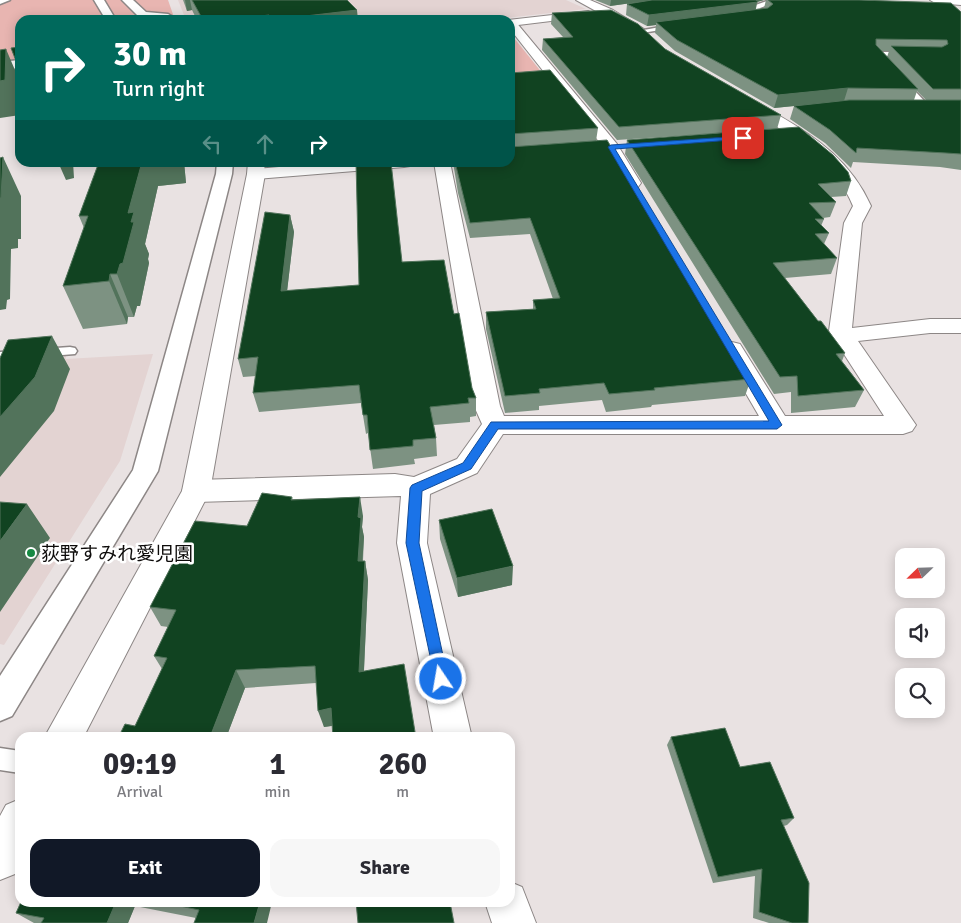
<!DOCTYPE html>
<meta charset="utf-8">
<style>
:root{--surface:#fff;--page:#f7f7f7;--text:#2b2b33;--muted:#7c7c81;--accent:#111827}
body{margin:0;font-family:Signika,"Noto Sans JP",sans-serif;background:var(--page);color:var(--text);height:100vh;display:flex;flex-direction:column;font-size:19px;white-space:nowrap}
*{box-sizing:border-box;margin:0}
p{font-size:16px;color:var(--muted)}
.icon{flex:none;width:28px;height:28px;fill:none;stroke:currentColor;stroke-width:2;stroke-linecap:round;stroke-linejoin:round}
.map{position:relative;flex:1;overflow:hidden}
.side{position:absolute;left:15px;top:732px;width:500px;height:175px;display:flex;flex-direction:column;background:var(--surface);border-radius:15px;box-shadow:0 2px 12px #0003}
.side>*{flex:none}
.guide{position:absolute;left:15px;top:15px;width:500px;height:152px;border-radius:15px;box-shadow:0 2px 12px #0003;background:#00695c;color:#fff;overflow:hidden}
.needle{width:32px;rotate:247deg}
.fabs{position:absolute;left:895px;top:548px;display:grid;gap:10px}
.fabs a{display:grid;place-items:center;width:50px;height:50px;border-radius:10px;background:var(--surface);box-shadow:0 2px 12px #0003;font-size:25px}
.pin{position:absolute;display:grid;place-items:center;width:42px;height:42px;color:#fff;margin:-21px;border-radius:10px;box-shadow:0 2px 8px #0006}
.me{position:absolute;width:55px;margin:-28px;rotate:348deg;stroke-linejoin:round;filter:drop-shadow(0 0 4px #0008)}
.turn{display:flex;align-items:center;gap:18px;height:105px;padding:0 15px;font-size:22px}
.turn .icon{width:65px;height:65px;stroke-width:2.5}
.turn b{display:block;font-size:35px;line-height:42px}
.lanes{display:flex;align-items:center;height:48px;padding:0 15px;background:#0003;justify-content:center;gap:25px;direction:ltr}
.lanes .off{opacity:.35}
.eta{display:flex;justify-content:space-evenly;align-items:center;height:85px;text-align:center}
.eta b{font-size:30px;font-weight:800;line-height:35px}
.primary-button{display:flex;gap:10px;margin-top:auto;padding:10px 15px}
.primary-button a{flex:1;height:58px;border-radius:15px;background:var(--accent);color:#fff;font-size:20px;font-weight:800;line-height:58px;text-align:center}
.primary-button a+a{background:var(--page);color:var(--text)}
.map>svg:first-child{display:block}
.built{fill:#e3d3d2}
.green{fill:#e8b5b1}
.lines{fill:none;stroke-linecap:round;stroke-linejoin:round}
.service-casing{stroke:#8d8786;stroke-width:3}
.pedestrian-casing{stroke:#8d8786;stroke-width:3}
.minor-casing{stroke:#8d8786;stroke-width:2}
.tertiary-casing{stroke:#8d8786;stroke-width:2}
.service{fill:#fff;fill-rule:evenodd}
.pedestrian{fill:#fff;fill-rule:evenodd}
.minor{fill:#fff;fill-rule:evenodd}
.tertiary{fill:#fff;fill-rule:evenodd}
.wall{fill:#7d9282;fill-rule:evenodd}
.shaded-wall{fill:#52735b}
.building{fill:#114321;stroke:#52735b}
.route{fill:#1a73e8;stroke:#114b97}
.poi-dot{fill:#168942;stroke:#fff;stroke-width:2}
.labels{text-anchor:middle;stroke-width:5;stroke-linejoin:round;paint-order:stroke}
.poi-label{font-size:19px;fill:#0d0b0a;stroke:#fff;text-anchor:start}
</style>
<div class="map">
<svg width="961" height="923" viewBox="0 0 961 923">
<rect width="100%" height="100%" fill="#e9e2e2"/>
<path class="built" d="M 178,0 L 566,0 L 586,9 L 487,20 L 186,20 Z
M 153,354 L 120,461 L 4,645 L 0,644 L 0,393 L 28,361 L 66,356 L 66,359 Z"/>
<path class="green" d="M 0,0 L 168,0 L 175,20 L 20,20 L 20,69 L 0,71 Z
M 510,33 L 543,74 L 510,79 Z"/>
<g class="lines">
<g class="service-casing">
<path id="service" d="M 770,0 L 780,0 L 760,8 L 767,14 L 767,16 L 757,16 L 756,15 L 759,13 L 753,8 L 753,6 Z
M 677,24 L 679,25 L 679,27 L 642,33 L 638,31 Z
M 873,52 L 911,52 L 912,54 L 908,56 L 882,56 L 929,106 L 929,110 L 923,110 L 873,56 Z
M 70,347 L 75,348 L 77,351 L 75,354 L 0,360 L 0,352 Z
M 0,748 L 20,751 L 20,773 L 0,770 Z"/>
</g>
<g class="pedestrian-casing">
<path id="pedestrian" d="M 0,0 L 10,0 L 0,4 Z
M 94,0 L 104,0 L 116,20 L 106,20 Z
M 122,0 L 133,0 L 146,12 L 168,14 L 173,17 L 168,20 L 139,17 Z
M 20,60 L 20,68 L 0,70 L 0,62 Z
M 217,162 L 233,162 L 232,174 L 158,471 L 12,716 L 0,721 L 0,676 L 133,470 L 216,174 Z"/>
</g>
<g class="minor-casing">
<path id="minor" d="M 576,0 L 590,0 L 613,10 L 644,29 L 638,33 L 634,32 Z
M 930,0 L 961,0 L 961,5 L 935,3 Z
M 509,20 L 515,21 L 617,144 L 641,183 L 638,187 L 632,188 L 626,187 L 604,148 L 510,29 Z
M 747,99 C 758,101 768,109 778,115 C 818,138 852,163 871,206 L 862,223 L 852,328 L 930,319 L 961,319 L 961,333 L 930,333 L 858,341 L 916,425 L 912,431 L 903,434 L 503,434 L 477,473 L 430,494 L 427,543 L 472,738 L 434,738 L 397,543 L 401,496 L 196,502 L 186,499 L 182,491 L 186,483 L 196,480 L 395,474 L 414,477 L 457,459 L 482,424 L 474,406 L 434,162 L 450,162 L 500,406 L 504,416 L 759,416 L 720,349 L 724,344 L 732,342 L 740,344 L 785,416 L 884,416 L 829,331 L 844,223 L 853,206 C 833,157 786,132 742,106 L 740,103 L 742,100 Z
M 336,162 L 412,162 L 410,166 L 404,167 L 256,179 L 250,178 L 247,174 L 250,170 L 256,169 Z
M 510,882 L 522,887 L 536,923 L 492,923 L 485,902 L 510,902 Z"/>
</g>
<g class="tertiary-casing">
<path id="tertiary" d="M 588,11 L 594,14 L 592,16 L 510,26 L 510,20 L 508,20 Z
M 248,162 L 264,162 L 265,174 L 210,491 L 83,738 L 44,738 L 182,491 L 247,174 Z
M 20,799 L 20,863 L 15,874 L 0,880 L 0,816 L 6,805 Z"/>
</g>
<use href="#service" class="service"/>
<use href="#pedestrian" class="pedestrian"/>
<use href="#minor" class="minor"/>
<use href="#tertiary" class="tertiary"/>
</g>
<path class="wall" d="M 183,0 L 347,0 L 358,20 L 197,20 L 192,10 L 187,11 Z
M 595,0 L 764,0 L 757,2 L 756,9 L 764,8 L 766,0 L 859,0 L 961,12 L 961,170 L 940,167 L 853,162 L 851,168 L 825,143 L 790,119 L 794,106 L 774,108 L 675,51 L 655,33 L 656,25 L 647,26 L 626,15 L 627,4 L 646,1 L 610,6 ZM 881,51 L 889,51 L 887,57 ZM 917,91 L 926,100 L 914,100 Z
M 552,13 L 665,49 L 781,115 L 777,129 L 617,140 L 542,50 L 543,39 L 563,37 L 551,24 Z
M 510,73 L 598,128 L 596,141 L 751,379 L 745,396 L 652,405 L 651,407 L 606,412 L 602,400 L 539,406 L 539,410 L 505,413 L 486,329 L 486,312 L 533,309 L 533,300 L 553,299 L 530,234 L 470,238 L 458,193 L 453,162 L 510,162 Z
M 627,140 L 851,181 L 846,196 L 831,197 L 836,202 L 830,217 L 823,218 L 824,219 L 821,226 L 829,233 L 824,244 L 837,258 L 831,274 L 785,278 L 818,321 L 845,353 L 842,361 L 864,390 L 855,407 L 791,413 L 791,392 L 774,394 L 625,154 Z
M 99,162 L 184,162 L 186,183 L 158,186 L 145,244 L 149,254 L 148,259 L 149,263 L 140,306 L 137,306 L 134,317 L 128,317 L 127,324 L 83,329 L 63,286 L 84,228 L 79,216 Z
M 290,215 L 294,232 L 287,291 L 359,285 L 402,262 L 453,310 L 472,388 L 476,398 L 476,416 L 470,417 L 470,422 L 434,425 L 436,438 L 437,456 L 414,459 L 415,464 L 373,469 L 368,433 L 366,434 L 361,403 L 259,412 L 253,393 L 256,376 L 243,377 L 238,359 Z
M 292,497 L 293,500 L 363,516 L 362,527 L 364,537 L 363,561 L 365,561 L 368,580 L 364,671 L 332,726 L 324,727 L 316,683 L 245,688 L 226,738 L 118,738 L 135,726 L 162,669 L 154,656 L 168,627 L 161,626 L 150,607 L 247,526 Z
M 439,520 L 512,585 L 458,597 L 440,539 Z
M 671,737 L 740,767 L 794,818 L 787,825 L 784,826 L 808,923 L 769,923 L 753,918 L 755,876 L 713,883 L 667,745 Z
M 21,902 L 272,902 L 196,918 L 135,906 L 128,923 L 34,923 L 16,913 Z"/>
<path class="shaded-wall" d="M 185,0 L 190,0 L 192,10 L 187,11 Z
M 611,0 L 653,0 L 610,6 Z
M 753,0 L 764,0 L 757,2 L 755,13 L 656,22 L 656,25 L 647,26 L 649,15 Z
M 357,10 L 358,20 L 271,20 Z
M 269,15 L 270,20 L 228,20 Z
M 6,49 L 20,82 L 20,115 L 0,118 L 0,81 Z
M 848,88 L 844,101 L 774,108 L 778,95 Z
M 3,157 L 21,196 L 21,239 L 18,239 L 18,248 L 11,249 L 10,299 L 7,300 L 6,309 L 0,310 L 0,198 Z
M 58,162 L 73,162 L 74,178 L 66,180 Z
M 142,162 L 184,162 L 186,183 L 158,186 L 145,244 L 149,254 L 148,259 L 149,263 L 140,306 L 137,306 L 134,317 L 117,274 L 128,213 Z
M 290,215 L 294,232 L 285,309 L 281,291 Z
M 110,274 L 128,317 L 127,324 L 109,281 Z
M 52,336 L 70,369 L 54,411 L 0,477 L 0,417 Z
M 360,497 L 363,516 L 362,527 L 364,537 L 361,580 L 358,561 L 358,517 Z
M 27,504 L 50,538 L 0,612 L 0,541 Z
M 365,561 L 368,580 L 363,690 L 359,672 Z
M 513,566 L 512,585 L 458,597 L 457,578 Z
M 236,670 L 245,688 L 226,738 L 210,738 Z
M 331,708 L 337,725 L 324,727 L 318,711 Z
M 116,902 L 130,902 L 135,906 L 128,923 L 107,923 Z
M 260,902 L 272,902 L 267,923 L 254,923 Z"/>
<path class="building" d="M 192,0 L 347,0 L 357,10 L 271,20 L 269,20 L 269,15 L 228,20 L 203,20 Z
M 652,0 L 756,0 L 758,2 L 649,15 L 627,4 Z
M 768,0 L 859,0 L 951,3 L 961,12 L 961,89 L 933,89 L 891,46 L 942,47 L 948,44 L 947,40 L 876,39 L 876,45 L 918,89 L 848,88 L 778,95 L 677,40 L 656,22 L 768,8 L 773,4 Z
M 611,10 L 638,24 L 665,49 L 781,115 L 619,127 L 543,39 L 573,37 L 552,13 Z
M 20,47 L 20,71 L 11,48 Z
M 6,49 L 5,80 L 0,81 L 0,50 Z
M 550,70 L 598,128 L 510,134 L 510,73 Z
M 849,100 L 961,100 L 961,154 L 946,153 L 857,148 L 856,153 L 830,130 L 794,106 Z
M 799,127 L 833,155 L 848,172 L 851,181 L 818,184 L 836,202 L 809,203 L 824,219 L 815,219 L 829,233 L 815,234 L 837,258 L 773,263 L 818,321 L 821,321 L 845,353 L 836,354 L 864,390 L 798,396 L 797,376 L 780,377 L 627,140 Z
M 607,140 L 751,379 L 654,388 L 655,390 L 609,394 L 604,383 L 539,389 L 540,393 L 505,396 L 486,312 L 536,309 L 533,300 L 560,298 L 530,218 L 470,223 L 455,162 L 510,162 L 510,147 Z
M 3,157 L 1,198 L 0,198 L 0,158 Z
M 99,162 L 142,162 L 128,213 L 134,212 L 131,222 L 134,222 L 123,263 L 120,264 L 117,274 L 110,274 L 109,281 L 63,286 L 88,216 L 79,216 Z
M 356,162 L 391,162 L 402,262 L 444,260 L 453,310 L 454,314 L 459,313 L 472,388 L 476,398 L 468,398 L 469,403 L 430,407 L 436,438 L 413,440 L 413,446 L 370,450 L 367,415 L 363,415 L 359,385 L 253,393 L 258,357 L 238,359 L 265,212 L 290,215 L 281,291 L 359,285 Z
M 52,336 L 35,377 L 0,417 L 0,358 L 8,340 Z
M 262,493 L 292,497 L 291,500 L 360,497 L 358,517 L 361,518 L 358,561 L 365,561 L 359,672 L 404,664 L 416,738 L 333,738 L 331,708 L 318,711 L 315,666 L 236,670 L 210,737 L 211,738 L 118,738 L 125,724 L 135,726 L 167,658 L 154,656 L 176,610 L 150,607 L 195,521 L 247,526 Z
M 0,502 L 27,504 L 0,541 Z
M 492,509 L 513,566 L 457,578 L 439,520 Z
M 725,728 L 740,767 L 770,762 L 794,818 L 781,820 L 809,883 L 808,923 L 792,923 L 759,912 L 762,869 L 718,877 L 671,737 Z
M 21,902 L 116,902 L 107,923 L 41,923 L 44,918 L 16,913 Z
M 161,902 L 260,902 L 254,923 L 194,923 L 199,910 Z
M 356,902 L 450,902 L 454,923 L 358,923 Z"/>
<path class="route" d="M 743,136 L 745,137 L 745,139 L 615,149 L 782,425 L 777,429 L 498,429 L 471,469 L 422,491 L 419,543 L 448,679 L 446,684 L 441,686 L 436,684 L 406,543 L 410,488 L 412,485 L 463,463 L 491,422 L 769,421 L 608,147 L 611,145 Z"/>
<circle class="poi-dot" cx="31" cy="553" r="5"/>
<g class="labels">
<g class="poi-label">
<text x="41" y="560">荻野すみれ愛児園</text>
</g>
</g>
</svg>
<div class="fabs">
<a><svg class="needle" viewBox="-14 -14 28 28"><path d="M0-13l5 13h-10z" fill="#e53935"/><path d="M0 13l5-13h-10z" fill="#7c7c81"/></svg></a>
<a><svg class="icon" aria-label="sound" viewBox="0 0 24 24"><path d="M4 9h4l5-4v14l-5-4H4zM17 9q2 3 0 6"/></svg></a>
<a><svg class="icon" aria-label="search" viewBox="0 0 24 24"><circle cx="10" cy="10" r="6"/><path d="M15 15l6 6"/></svg></a>
</div>
<div class="pin" style="left:743px;top:138px;background:#d93025"><svg class="icon" aria-label="arrive" viewBox="0 0 24 24"><path d="M6 21V4h12l-3 4 3 4H6"/></svg></div>
<svg class="me" style="left:441px;top:679px" viewBox="-20 -20 40 40"><circle r="17" fill="#1a73e8" stroke="#fff" stroke-width="3"/><path d="M0-11L8 9 0 5-8 9z" fill="#fff"/></svg>
<div class="guide">
<div class="turn"><svg class="icon" aria-label="right" viewBox="0 0 24 24"><path d="M7 20v-9h11M14 6l5 5-5 5"/></svg><div><b>30 m</b>Turn right</div></div>
<div class="lanes"><svg class="icon off" aria-label="left" viewBox="0 0 24 24"><path d="M17 20v-9H6M10 6l-5 5 5 5"/></svg><svg class="icon off" aria-label="ahead" viewBox="0 0 24 24"><path d="M12 20V5M6 11l6-6 6 6"/></svg><svg class="icon" aria-label="right" viewBox="0 0 24 24"><path d="M7 20v-9h11M14 6l5 5-5 5"/></svg></div>
</div>
<section class="side">
<div class="eta">
<div><b>09:19</b><p>Arrival</p></div>
<div><b>1</b><p>min</p></div>
<div><b>260</b><p>m</p></div>
</div>
<div class="primary-button"><a>Exit</a><a>Share</a></div>
</section>
</div>
